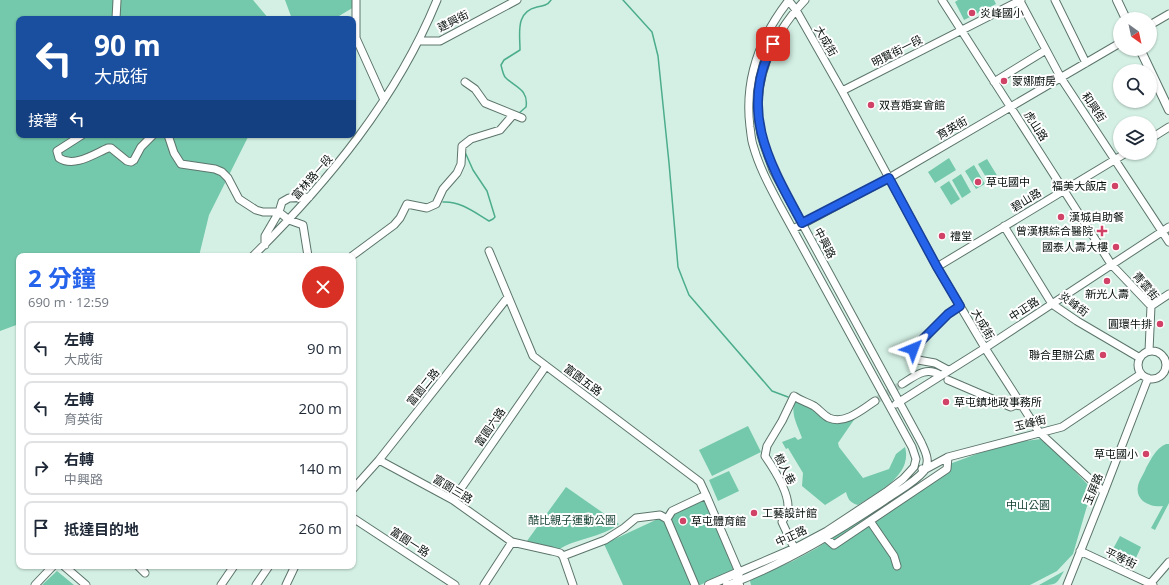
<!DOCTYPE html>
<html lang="zh-TW">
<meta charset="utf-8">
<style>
:root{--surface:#fff;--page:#f2f2f3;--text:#1f2937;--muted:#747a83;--line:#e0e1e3;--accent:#2563eb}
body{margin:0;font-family:"Open Sans","Noto Sans TC",sans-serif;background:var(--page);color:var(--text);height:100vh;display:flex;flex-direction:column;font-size:15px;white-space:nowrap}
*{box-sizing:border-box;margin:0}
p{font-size:13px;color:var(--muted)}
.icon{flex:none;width:22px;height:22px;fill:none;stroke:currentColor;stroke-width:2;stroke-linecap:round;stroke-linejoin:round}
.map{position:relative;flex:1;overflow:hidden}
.panel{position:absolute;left:16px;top:253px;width:340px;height:316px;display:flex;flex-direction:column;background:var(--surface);border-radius:8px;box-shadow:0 1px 3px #0004}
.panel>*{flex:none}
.top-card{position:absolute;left:16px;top:16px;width:340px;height:122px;border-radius:8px;box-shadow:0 1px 3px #0004;background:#1a4fa0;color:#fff;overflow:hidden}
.needle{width:26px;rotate:147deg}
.tools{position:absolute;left:1113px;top:12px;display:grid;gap:8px}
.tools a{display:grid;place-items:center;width:44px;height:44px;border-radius:50%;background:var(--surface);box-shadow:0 1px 3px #0004;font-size:20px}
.pin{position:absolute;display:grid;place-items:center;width:34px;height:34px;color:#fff;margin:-17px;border-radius:8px;box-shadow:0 2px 6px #0006}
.me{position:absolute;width:44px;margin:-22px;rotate:44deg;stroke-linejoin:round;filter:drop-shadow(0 0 3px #0008)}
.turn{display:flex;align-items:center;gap:14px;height:84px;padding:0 12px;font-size:18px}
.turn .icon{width:52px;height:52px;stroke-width:2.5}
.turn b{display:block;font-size:28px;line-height:34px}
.then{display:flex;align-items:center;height:38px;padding:0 12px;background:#0003;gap:8px;font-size:15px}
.round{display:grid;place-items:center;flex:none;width:42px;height:42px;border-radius:21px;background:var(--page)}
.headline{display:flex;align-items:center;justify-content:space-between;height:68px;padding:0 12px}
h1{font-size:24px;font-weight:700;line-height:30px;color:var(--accent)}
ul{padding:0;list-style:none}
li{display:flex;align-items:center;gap:12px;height:54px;margin:0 8px 6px;padding:0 4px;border:2px solid var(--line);border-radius:8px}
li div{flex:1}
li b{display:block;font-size:15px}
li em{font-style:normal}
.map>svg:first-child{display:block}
.green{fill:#74c8ab}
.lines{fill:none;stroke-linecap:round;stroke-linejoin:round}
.stream{stroke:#4cad8d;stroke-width:1.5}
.minor-tunnel{stroke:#b5cec4;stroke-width:7;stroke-dasharray:7 3.5;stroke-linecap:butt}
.minor-casing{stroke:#5c756b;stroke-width:9}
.major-casing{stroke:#5c756b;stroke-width:10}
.minor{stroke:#fff;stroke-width:7}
.major{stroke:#fff;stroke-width:8}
.route-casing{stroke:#184099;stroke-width:10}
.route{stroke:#2563eb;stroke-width:7}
.poi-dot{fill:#d14267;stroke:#fff;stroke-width:1.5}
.labels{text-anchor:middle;stroke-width:4;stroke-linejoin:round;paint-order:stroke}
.poi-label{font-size:11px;fill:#060f0c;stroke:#fff;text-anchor:start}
.street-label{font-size:11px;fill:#060f0c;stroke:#fff}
.park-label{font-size:11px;fill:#133e31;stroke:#fff}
</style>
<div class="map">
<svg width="1169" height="585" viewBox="0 0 1169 585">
<rect width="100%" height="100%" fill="#d4f0e4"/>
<path class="green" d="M 0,0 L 253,0 L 269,19 L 19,19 L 19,135 L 249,135 L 209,215 L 199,256 L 19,256 L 19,324 L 0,331 Z
M 285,0 L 354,0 L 354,7 L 334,19 L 292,19 Z
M 958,0 L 994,0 L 996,4 L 964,20 L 955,2 Z
M 949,158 L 956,170 L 935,183 L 928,172 Z
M 987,159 L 998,177 L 989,182 L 978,164 Z
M 974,165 L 985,184 L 976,189 L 965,171 Z
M 961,174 L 971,192 L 962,198 L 952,180 Z
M 949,181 L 960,199 L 951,205 L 940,187 Z
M 797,399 L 832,418 L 858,414 L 838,443 L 839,447 L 863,478 L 889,469 L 896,454 L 905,447 C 913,475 877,493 858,505 C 850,503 848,499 846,492 L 825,505 L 802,486 L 803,473 L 788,448 L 786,449 L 782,442 L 795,437 L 798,440 L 802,438 C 798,426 788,410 797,399 Z
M 748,426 L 761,452 L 712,476 L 699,450 Z
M 1041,439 L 1061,457 L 1094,491 L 1087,506 L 1073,554 L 1057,571 L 1030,585 L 751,585 L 750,581 L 756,577 L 793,561 L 817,548 L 947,465 L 990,449 L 1017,442 Z
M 1166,444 L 1169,444 L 1169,503 L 1155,530 L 1151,528 L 1163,506 C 1151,508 1135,501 1138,486 C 1139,480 1144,474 1146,468 C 1152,458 1155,449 1166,444 Z
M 729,471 L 739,491 L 718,501 L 709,480 Z
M 566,487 L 619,524 C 601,538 576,538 558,550 L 527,541 Z
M 703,498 L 734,570 L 700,585 L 623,585 L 604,544 Z
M 1120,536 L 1141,547 L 1135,560 L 1113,549 Z
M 57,571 L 74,585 L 42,585 Z
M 1064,571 C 1056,585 1057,585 1039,585 Z"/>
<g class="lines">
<path class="stream" d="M 623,0 L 652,32 L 658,56 L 669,163 L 678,267 L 683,280 L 689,295 L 772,391 L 788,397
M 518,114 L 526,107 C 529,89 514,87 505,77 C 503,74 502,69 501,65 L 504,60 L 520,50 C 520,33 515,12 537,7 C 543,6 548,5 551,0
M 443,202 C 460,201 474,212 489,221 L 493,219 L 495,217 L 487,191 L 473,170 L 465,152"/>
<path class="minor-tunnel" d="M 875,401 L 902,384"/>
<g class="minor-casing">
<path id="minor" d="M 356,0 L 356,38 L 384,100
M 942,0 L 1111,264 L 1151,306 L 1149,351
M 1055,0 L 1086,63
M 789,1 L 796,10 L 842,91 L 937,267 L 985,348 L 1039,432 L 1104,492
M 1020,1 L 1061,78 L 1169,242
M 116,19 L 117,0
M 1150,25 L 1169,14
M 419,41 L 440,41 L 517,0
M 465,82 L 475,89 L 485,103 L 522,118
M 994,82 L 1046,50
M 842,91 L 1021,0
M 82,135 L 57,151 L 59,158 C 74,168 94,154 108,148 L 111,148 L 127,161 L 131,162 L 134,160 L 141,147 L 153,135
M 168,135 L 174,153 L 181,164 L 215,169 L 222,172 L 228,178 L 239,199 L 256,210 L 263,212 L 279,212 L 289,220 L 303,225 L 308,256
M 1150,139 L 1169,127
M 1004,226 L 1052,304 L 1077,321 L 1140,358
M 793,229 L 889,178 L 1120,43
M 265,245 L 265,236 L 279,212 L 282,202 L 289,198 L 309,197
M 489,251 L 533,356 L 700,482 L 706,495
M 253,256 C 328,182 397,98 437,0
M 352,256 L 394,225 L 400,218 L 407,204 L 427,208 L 436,204 L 443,189 L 457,173 L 461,164 L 462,146 L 471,139 L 500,130 L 513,115
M 937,267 L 1126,153
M 1151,306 L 1169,294
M1138 365a14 14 0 1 1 28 0a14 14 0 1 1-28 0Z
M 948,370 L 935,363 L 918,360 L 913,352 L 913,349 L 948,314 L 960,306
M 948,380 L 1011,407 L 1015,405 L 1022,406
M 902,384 C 915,376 926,366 940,375
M 896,404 L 985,348 L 1169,227
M 379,460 L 453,500 L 512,542 L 552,551 L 560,553 L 563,556 L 605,540 L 624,528 L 636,518 L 660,515 L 667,519
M 922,469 L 924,470 L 948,457 L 1062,427 L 1141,374
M 353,489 L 379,460 L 508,297
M 453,500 L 546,366
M 353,518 L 455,585
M 870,521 L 894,556 L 897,566
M 825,535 L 826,538 L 834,545 L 947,469 L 948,457
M 1080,551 L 1153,585
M 796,552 L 782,522 C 784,518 788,513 788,508 C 789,492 774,469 765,456 L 767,446 L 782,421 L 794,396 C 801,401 807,402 814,406 C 820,410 823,415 829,418 C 845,425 863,409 875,401
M 563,556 L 573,585
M 64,566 L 86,585
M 138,566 L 145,573
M 1150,584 L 1169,562
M 35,585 L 53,566
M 221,585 L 234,566
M 256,585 L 269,566
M 286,585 L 295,566
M 484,585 L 512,542
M 695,585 L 667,519 L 672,511 L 706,495 L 739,572 L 795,548 L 827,531 L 886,492 L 903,479 L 914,467 L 916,459 L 912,447 L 780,206 C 770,187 759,167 753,145 C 751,139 751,133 750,127 C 744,79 760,37 789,0
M 728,585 C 784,564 836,533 885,500 C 898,491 914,483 924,471 C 931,461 925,451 921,442 L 773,170 C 769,158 764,147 761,135 C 750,84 771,36 805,0
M 1067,585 L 1104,492 L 1148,378"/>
</g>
<g class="major-casing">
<path id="major" d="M 1117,0 L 1126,19
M 1140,49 L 1169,110
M 709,585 L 739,572
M 727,585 L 728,585
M 739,585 L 737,581 L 739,572"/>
</g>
<use href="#minor" class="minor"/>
<use href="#major" class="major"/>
</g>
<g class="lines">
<g class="route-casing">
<path id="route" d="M 773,44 C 738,111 770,164 802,223 L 889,178 L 937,267 L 960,306 L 948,314 L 913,349"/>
</g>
<use href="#route" class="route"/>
</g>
<g class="poi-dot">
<circle cx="972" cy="13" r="4"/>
<circle cx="1004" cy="81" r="4"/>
<circle cx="871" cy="105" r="4"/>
<circle cx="978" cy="182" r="4"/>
<circle cx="1115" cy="186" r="4"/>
<circle cx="1061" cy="217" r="4"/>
<path d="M1100 225h4v4h4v4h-4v4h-4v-4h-4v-4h4z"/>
<circle cx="942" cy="236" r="4"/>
<circle cx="1116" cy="247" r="4"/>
<circle cx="1107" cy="281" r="4"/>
<circle cx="1160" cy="324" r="4"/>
<circle cx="1103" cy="355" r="4"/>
<circle cx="946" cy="402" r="4"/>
<circle cx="1146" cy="454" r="4"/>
<circle cx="754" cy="513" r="4"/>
<circle cx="683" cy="521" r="4"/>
</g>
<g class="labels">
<g class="poi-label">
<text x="980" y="17">炎峰國小</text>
<text x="1012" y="85">蒙娜廚房</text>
<text x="879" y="109">双喜婚宴會館</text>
<text x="986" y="186">草屯國中</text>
<text x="1107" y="190" text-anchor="end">福美大飯店</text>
<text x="1069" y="221">漢城自助餐</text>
<text x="1093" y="235" text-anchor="end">曾漢棋綜合醫院</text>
<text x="950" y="240">禮堂</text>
<text x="1108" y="251" text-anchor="end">國泰人壽大樓</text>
<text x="1107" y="298" text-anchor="middle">新光人壽</text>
<text x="1152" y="328" text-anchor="end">圓環牛排</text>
<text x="1095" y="359" text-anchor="end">聯合里辦公處</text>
<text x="954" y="406">草屯鎮地政事務所</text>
<text x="1138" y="458" text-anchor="end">草屯國小</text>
<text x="762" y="517">工藝設計館</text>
<text x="691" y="525">草屯體育館</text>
</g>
<g class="street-label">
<text transform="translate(453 21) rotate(-27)" y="4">建興街</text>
<text transform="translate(826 41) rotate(60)" y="4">大成街</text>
<text transform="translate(897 51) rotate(-27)" y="4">明賢街一段</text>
<text transform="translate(1094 107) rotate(56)" y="4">和興街</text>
<text transform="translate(1036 126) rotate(57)" y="4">虎山路</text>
<text transform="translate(952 128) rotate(-30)" y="4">育英街</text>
<text transform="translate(312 177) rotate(-49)" y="4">富林路一段</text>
<text transform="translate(1026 200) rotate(-31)" y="4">碧山路</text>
<text transform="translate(825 243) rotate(62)" y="4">中興路</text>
<text transform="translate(1146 286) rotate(50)" y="4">青雲街</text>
<text transform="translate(1074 304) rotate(36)" y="4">炎峰街</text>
<text transform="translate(1024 309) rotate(-33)" y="4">中正路</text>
<text transform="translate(983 324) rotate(60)" y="4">大成街</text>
<text transform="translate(583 380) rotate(37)" y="4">富園五路</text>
<text transform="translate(423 387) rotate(-51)" y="4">富園二路</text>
<text transform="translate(1030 423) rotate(-14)" y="4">玉峰街</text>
<text transform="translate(490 427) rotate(-55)" y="4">富園六路</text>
<text transform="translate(785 469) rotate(63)" y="4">樹人巷</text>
<text transform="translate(453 489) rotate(31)" y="4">富園三路</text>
<text transform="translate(1093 489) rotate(-68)" y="4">玉屏路</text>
<text transform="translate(791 536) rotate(-25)" y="4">中正路</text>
<text transform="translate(410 542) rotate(33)" y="4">富園一路</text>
<text transform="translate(1121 558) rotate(25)" y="4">平等街</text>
</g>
<g class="park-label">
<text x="1028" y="509">中山公園</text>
<text x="572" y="524">酷比親子運動公園</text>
</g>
</g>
</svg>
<div class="tools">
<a><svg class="needle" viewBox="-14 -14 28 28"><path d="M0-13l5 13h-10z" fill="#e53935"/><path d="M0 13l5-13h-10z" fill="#747a83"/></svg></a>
<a><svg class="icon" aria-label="search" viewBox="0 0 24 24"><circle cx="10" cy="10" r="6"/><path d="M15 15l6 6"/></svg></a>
<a><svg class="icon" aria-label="layers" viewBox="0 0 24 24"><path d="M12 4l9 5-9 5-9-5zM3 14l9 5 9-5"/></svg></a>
</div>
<div class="pin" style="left:773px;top:44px;background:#d93025"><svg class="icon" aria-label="arrive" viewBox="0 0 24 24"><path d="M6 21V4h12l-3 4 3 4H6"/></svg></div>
<svg class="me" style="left:913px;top:349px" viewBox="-20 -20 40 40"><path d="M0-17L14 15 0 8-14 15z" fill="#2563eb" stroke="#fff" stroke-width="4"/></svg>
<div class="top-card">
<div class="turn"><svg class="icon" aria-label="left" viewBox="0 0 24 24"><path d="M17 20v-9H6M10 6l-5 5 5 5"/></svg><div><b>90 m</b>大成街</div></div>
<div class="then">接著<svg class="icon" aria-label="left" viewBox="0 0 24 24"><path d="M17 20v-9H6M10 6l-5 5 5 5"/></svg></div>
</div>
<section class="panel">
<div class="headline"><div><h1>2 分鐘</h1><p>690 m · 12:59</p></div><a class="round" style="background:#d93025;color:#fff"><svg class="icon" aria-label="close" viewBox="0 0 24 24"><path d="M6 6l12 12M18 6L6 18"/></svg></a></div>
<ul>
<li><svg class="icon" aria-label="left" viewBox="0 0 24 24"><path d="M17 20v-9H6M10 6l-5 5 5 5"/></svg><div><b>左轉</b><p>大成街</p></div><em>90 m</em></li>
<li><svg class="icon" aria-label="left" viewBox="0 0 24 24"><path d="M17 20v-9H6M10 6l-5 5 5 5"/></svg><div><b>左轉</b><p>育英街</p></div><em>200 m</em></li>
<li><svg class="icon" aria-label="right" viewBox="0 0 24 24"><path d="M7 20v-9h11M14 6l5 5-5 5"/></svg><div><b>右轉</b><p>中興路</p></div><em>140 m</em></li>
<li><svg class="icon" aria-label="arrive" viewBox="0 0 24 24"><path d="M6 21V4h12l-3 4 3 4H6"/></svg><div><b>抵達目的地</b></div><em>260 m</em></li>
</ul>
</section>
</div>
